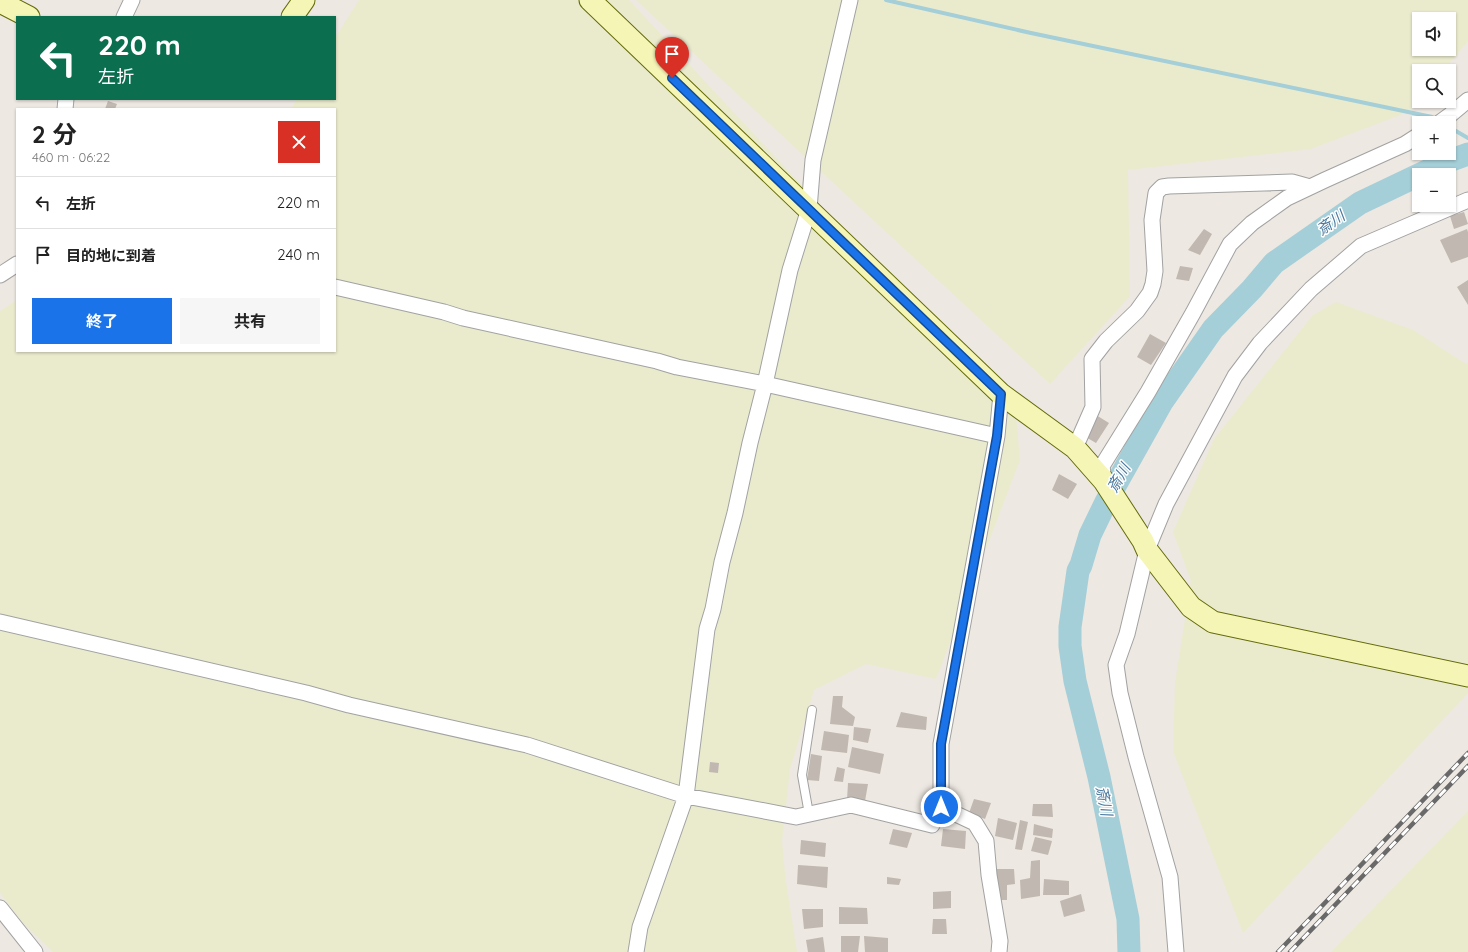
<!DOCTYPE html>
<html lang="ja">
<meta charset="utf-8">
<style>
:root{--surface:#fff;--page:#f6f6f6;--text:#222;--muted:#767676;--line:#e0e0e0;--accent:#1a73e8}
body{margin:0;font-family:Quicksand,"Noto Sans JP",sans-serif;background:var(--page);color:var(--text);height:100vh;display:flex;flex-direction:column;font-size:15px;white-space:nowrap}
*{box-sizing:border-box;margin:0}
p{font-size:13px;color:var(--muted)}
.icon{flex:none;width:22px;height:22px;fill:none;stroke:currentColor;stroke-width:2;stroke-linecap:round;stroke-linejoin:round}
.map{position:relative;flex:1;overflow:hidden}
.side{position:absolute;left:16px;top:108px;width:320px;height:244px;display:flex;flex-direction:column;background:var(--surface);border-radius:0px;box-shadow:0 1px 3px #0004}
.side>*{flex:none}
.hud{position:absolute;left:16px;top:16px;width:320px;height:84px;border-radius:0px;box-shadow:0 1px 3px #0004;background:#0b6e4f;color:#fff;overflow:hidden}
.controls{position:absolute;left:1412px;top:12px;display:grid;gap:8px}
.controls a{display:grid;place-items:center;width:44px;height:44px;border-radius:0px;background:var(--surface);box-shadow:0 1px 3px #0004;font-size:20px}
.pin{position:absolute;display:grid;place-items:center;width:34px;height:34px;color:#fff;margin:-41px -17px;border-radius:50% 50% 50% 0;rotate:-45deg;box-shadow:0 0 4px #0007}
.pin .icon{rotate:45deg}
.me{position:absolute;width:44px;margin:-22px;rotate:0deg;stroke-linejoin:round;filter:drop-shadow(0 0 3px #0008)}
.turn{display:flex;align-items:center;gap:14px;height:84px;padding:0 16px;font-size:18px}
.turn .icon{width:52px;height:52px;stroke-width:2.5}
.turn b{display:block;font-size:28px;line-height:34px}
.round{display:grid;place-items:center;flex:none;width:42px;height:42px;border-radius:0px;background:var(--page)}
.head{display:flex;align-items:center;justify-content:space-between;height:68px;padding:0 16px}
h1{font-size:24px;font-weight:700;line-height:30px}
.primary-button{display:flex;gap:8px;margin-top:auto;padding:8px 16px}
.primary-button a{flex:1;height:46px;border-radius:0px;background:var(--accent);color:#fff;font-size:16px;font-weight:700;line-height:46px;text-align:center}
.primary-button a+a{background:var(--page);color:var(--text)}
ul{padding:0;list-style:none}
li{display:flex;align-items:center;gap:12px;height:52px;padding:0 16px;border-top:1px solid var(--line)}
li div{flex:1}
li b{display:block;font-size:15px}
li em{font-style:normal}
.map>svg:first-child{display:block}
.farmland{fill:#eaebcd;fill-rule:evenodd}
.lines{fill:none;stroke-linecap:round;stroke-linejoin:round}
.stream{stroke:#a4ced8;stroke-width:4}
.river{stroke:#a4ced8;stroke-width:23}
.building{fill:#c1b8b1}
.lane-casing{stroke:#a2a2a2;stroke-width:10}
.street-casing{stroke:#a2a2a2;stroke-width:17}
.secondary-casing{stroke:#646b0a;stroke-width:23}
.lane{stroke:#fff;stroke-width:8}
.street{stroke:#fff;stroke-width:15}
.secondary{stroke:#f5f5b6;stroke-width:21}
.rail-casing{stroke:#696969;stroke-width:4.5}
.rail{stroke:#fff;stroke-width:3;stroke-dasharray:9;stroke-linecap:butt}
.route-casing{stroke:#114b97;stroke-width:10}
.route{stroke:#1a73e8;stroke-width:7}
.labels{text-anchor:middle;stroke-width:3;stroke-linejoin:round;paint-order:stroke}
.water-label{font-size:15px;font-style:italic;fill:#4b789e;stroke:#fff}
</style>
<div class="map">
<svg width="1468" height="952" viewBox="0 0 1468 952">
<rect width="100%" height="100%" fill="#ede8e1"/>
<path class="farmland" d="M 359,0 L 629,0 L 1016,415 L 1020,460 L 936,679 L 866,664 L 814,690 L 790,769 L 782,841 L 786,882 L 797,952 L 53,952 L 23,923 L 0,893 L 0,311 L 17,300 L 17,351 L 335,351 L 335,109 L 291,109 L 297,99 L 335,99 L 335,38 Z
M 636,0 L 1468,0 L 1468,41 L 1443,71 L 1419,71 L 1419,99 L 1408,112 L 1311,149 L 1128,170 L 1130,296 L 1050,384 ZM 1419,19 L 1449,19 L 1449,49 L 1419,49 Z
M 1336,302 L 1413,330 L 1466,364 L 1468,362 L 1468,693 L 1243,933 L 1173,751 L 1175,683 L 1191,581 L 1173,532 L 1214,439 L 1313,315 Z
M 1468,811 L 1468,952 L 1331,952 Z"/>
<g class="lines">
<path class="stream" d="M 886,0 L 1031,33 L 1432,117 L 1438,121
M 1449,127 L 1468,138"/>
<path class="river" d="M 1129,952 L 1128,919 L 1099,777 L 1075,681 L 1070,646 L 1070,627 L 1078,571 L 1081,565 L 1090,535 L 1106,502 L 1162,402 L 1213,329 L 1252,289 L 1274,263 L 1360,203 L 1446,162 L 1468,154"/>
</g>
<path class="building" d="M 108,101 L 117,104 L 115,109 L 105,109 Z
M 1464,212 L 1468,224 L 1454,229 L 1450,216 Z
M 1204,229 L 1212,234 L 1200,255 L 1188,250 Z
M 1467,229 L 1468,232 L 1468,257 L 1451,263 L 1440,240 Z
M 1180,266 L 1193,268 L 1189,281 L 1176,279 Z
M 1468,280 L 1468,305 L 1457,287 Z
M 1150,334 L 1166,343 L 1151,365 L 1137,357 Z
M 1096,415 L 1109,423 L 1096,443 L 1084,436 Z
M 1059,474 L 1077,484 L 1068,499 L 1052,490 Z
M 833,696 L 843,696 L 842,707 L 855,717 L 853,726 L 830,724 Z
M 901,712 L 927,717 L 926,730 L 896,727 Z
M 854,727 L 871,729 L 868,743 L 853,740 Z
M 824,731 L 849,735 L 847,753 L 821,750 Z
M 852,747 L 884,754 L 880,774 L 848,767 Z
M 811,754 L 822,756 L 819,781 L 807,780 Z
M 710,762 L 719,763 L 718,773 L 709,772 Z
M 837,767 L 845,769 L 843,782 L 834,781 Z
M 848,783 L 868,784 L 865,801 L 847,800 Z
M 974,799 L 991,803 L 985,819 L 969,813 Z
M 1033,804 L 1052,804 L 1053,817 L 1032,816 Z
M 998,818 L 1017,823 L 1013,840 L 995,836 Z
M 1020,820 L 1028,822 L 1022,850 L 1015,849 Z
M 1034,824 L 1053,829 L 1052,838 L 1033,835 Z
M 893,829 L 912,833 L 907,848 L 889,844 Z
M 943,829 L 966,831 L 965,849 L 941,846 Z
M 1035,837 L 1052,841 L 1048,855 L 1031,851 Z
M 801,840 L 826,843 L 825,857 L 800,854 Z
M 1040,860 L 1040,896 L 1021,899 L 1020,880 L 1030,878 L 1031,861 Z
M 798,865 L 828,867 L 827,888 L 797,884 Z
M 995,869 L 1014,869 L 1015,884 L 1007,885 L 1007,900 L 997,900 Z
M 887,877 L 901,879 L 899,885 L 887,884 Z
M 1044,879 L 1069,881 L 1069,895 L 1043,895 Z
M 951,891 L 951,908 L 933,909 L 933,892 Z
M 1081,894 L 1085,911 L 1064,917 L 1060,901 Z
M 839,907 L 867,908 L 868,924 L 839,924 Z
M 802,909 L 823,909 L 823,927 L 804,929 Z
M 933,919 L 946,919 L 947,934 L 932,934 Z
M 841,936 L 860,936 L 858,952 L 841,952 Z
M 864,936 L 888,938 L 888,952 L 865,952 Z
M 823,937 L 825,952 L 808,952 L 806,940 Z"/>
<g class="lines">
<g class="lane-casing">
<path id="lane" d="M 809,814 L 802,775 L 812,710"/>
</g>
<g class="street-casing">
<path id="street" d="M 124,17 L 132,0
M 65,109 L 66,99
M 1439,123 L 1450,115 L 1468,100
M 0,275 L 17,264
M 335,287 L 444,312 L 463,318 L 657,361 L 677,367 L 765,384 L 997,436
M 1075,448 L 1093,407 L 1092,359 L 1106,341 L 1137,311 L 1150,293 L 1153,284 L 1155,271 L 1152,220 L 1156,193 L 1162,187 L 1169,186 L 1292,182 L 1310,187
M 1104,481 L 1102,466 L 1148,392 L 1193,313 L 1230,244 L 1252,223 L 1287,198 L 1325,180 L 1405,144 L 1419,135
M 0,622 L 306,693 L 349,705 L 527,745 L 686,796 L 796,817 L 851,805 L 932,825 L 941,807 L 941,744 L 997,436 L 1001,394
M 941,807 L 975,823 L 986,841 L 989,875 L 1000,941 L 999,952
M 0,908 L 35,952
M 636,952 L 640,927 L 686,796 L 707,629 L 713,609 L 722,562 L 735,513 L 750,443 L 765,384 L 790,270 L 809,209 L 813,160 L 850,0
M 1176,952 L 1170,877 L 1136,757 L 1120,693 L 1116,665 L 1127,634 L 1147,550 L 1166,504 L 1235,376 L 1260,343 L 1311,289 L 1361,246 L 1468,200"/>
</g>
<g class="secondary-casing">
<path id="secondary" d="M 590,0 L 1001,394 L 1075,448 L 1104,481 L 1143,541 L 1147,550 L 1191,607 L 1213,622 L 1468,676
M 0,2 L 29,17
M 292,17 L 304,0"/>
</g>
<use href="#lane" class="lane"/>
<use href="#street" class="street"/>
<use href="#secondary" class="secondary"/>
<g class="rail-casing">
<path id="rail" d="M 1278,952 L 1468,753
M 1290,952 L 1468,766"/>
</g>
<use href="#rail" class="rail"/>
</g>
<g class="lines">
<g class="route-casing">
<path id="route" d="M 672,78 L 1001,394 L 997,436 L 941,744 L 941,807"/>
</g>
<use href="#route" class="route"/>
</g>
<g class="labels">
<g class="water-label">
<text transform="translate(1331 223) rotate(-35)" y="5">斎川</text>
<text transform="translate(1119 478) rotate(-60)" y="5">斎川</text>
<text transform="translate(1104 801) rotate(79)" y="5">斎川</text>
</g>
</g>
</svg>
<div class="controls">
<a><svg class="icon" aria-label="sound" viewBox="0 0 24 24"><path d="M4 9h4l5-4v14l-5-4H4zM17 9q2 3 0 6"/></svg></a>
<a><svg class="icon" aria-label="search" viewBox="0 0 24 24"><circle cx="10" cy="10" r="6"/><path d="M15 15l6 6"/></svg></a>
<a>+</a>
<a>−</a>
</div>
<div class="pin" style="left:672px;top:78px;background:#d93025"><svg class="icon" aria-label="arrive" viewBox="0 0 24 24"><path d="M6 21V4h12l-3 4 3 4H6"/></svg></div>
<svg class="me" style="left:941px;top:807px" viewBox="-20 -20 40 40"><circle r="17" fill="#1a73e8" stroke="#fff" stroke-width="3"/><path d="M0-11L8 9 0 5-8 9z" fill="#fff"/></svg>
<div class="hud">
<div class="turn"><svg class="icon" aria-label="left" viewBox="0 0 24 24"><path d="M17 20v-9H6M10 6l-5 5 5 5"/></svg><div><b>220 m</b>左折</div></div>
</div>
<section class="side">
<div class="head"><div><h1>2 分</h1><p>460 m · 06:22</p></div><a class="round" style="background:#d93025;color:#fff"><svg class="icon" aria-label="close" viewBox="0 0 24 24"><path d="M6 6l12 12M18 6L6 18"/></svg></a></div>
<ul>
<li><svg class="icon" aria-label="left" viewBox="0 0 24 24"><path d="M17 20v-9H6M10 6l-5 5 5 5"/></svg><div><b>左折</b></div><em>220 m</em></li>
<li><svg class="icon" aria-label="arrive" viewBox="0 0 24 24"><path d="M6 21V4h12l-3 4 3 4H6"/></svg><div><b>目的地に到着</b></div><em>240 m</em></li>
</ul>
<div class="primary-button"><a>終了</a><a>共有</a></div>
</section>
</div>
